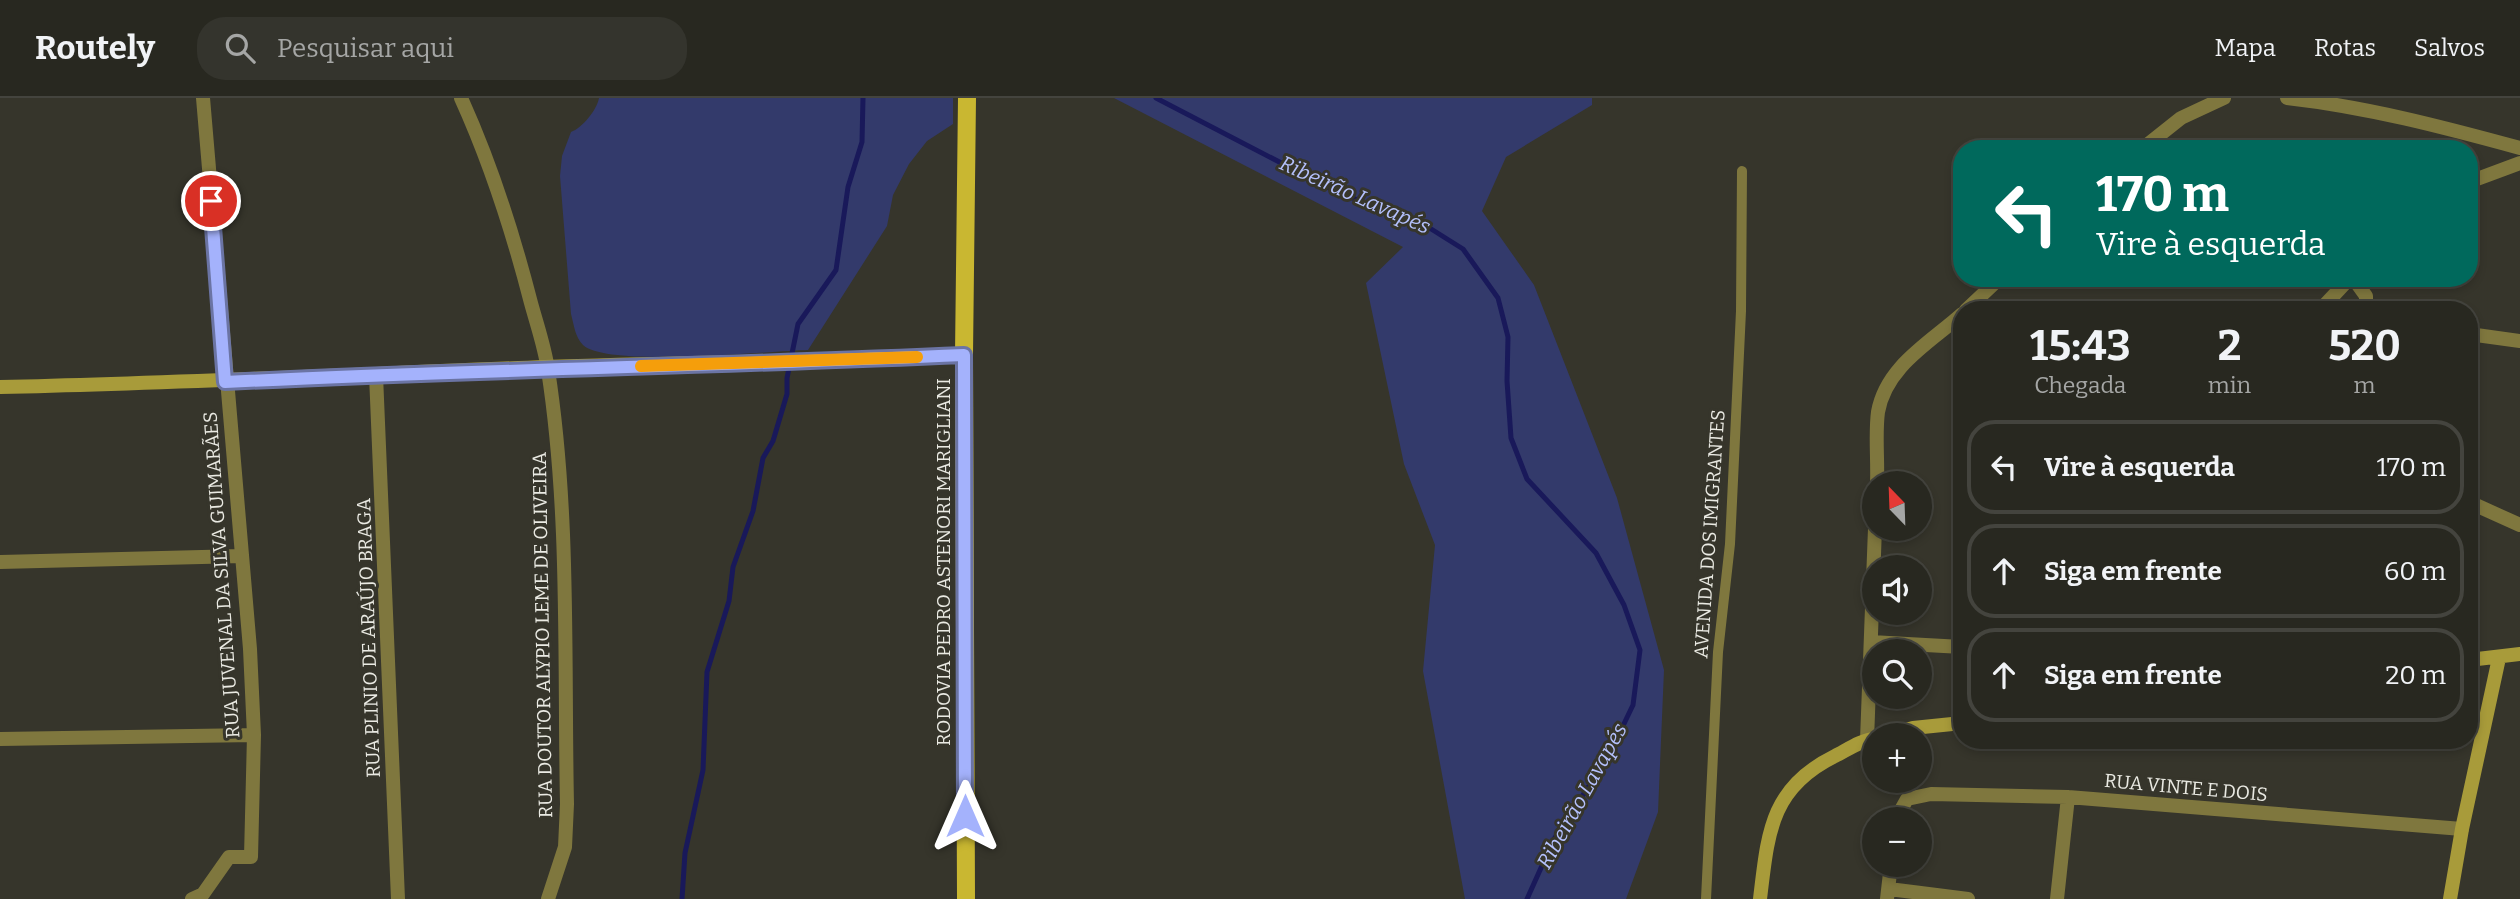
<!DOCTYPE html>
<html lang="pt">
<meta charset="utf-8">
<style>
:root{--surface:#282820;--page:#34342d;--text:#f1f3f6;--muted:#a5a6a5;--line:#44443e}
body{margin:0;font-family:Bitter,serif;background:var(--page);color:var(--text);height:100vh;display:flex;flex-direction:column;font-size:26px;white-space:nowrap}
*{box-sizing:border-box;margin:0}
p{font-size:23px;color:var(--muted)}
.icon{flex:none;width:38px;height:38px;fill:none;stroke:currentColor;stroke-width:2;stroke-linecap:round;stroke-linejoin:round}
.map{position:relative;flex:1;overflow:hidden}
.side{position:absolute;left:1953px;top:203px;width:525px;height:448px;display:flex;flex-direction:column;background:var(--surface);border-radius:28px;box-shadow:0 4px 10px #0003,0 0 0 2px var(--line)}
.side>*{flex:none}
.top-card{position:absolute;left:1953px;top:42px;width:525px;height:147px;border-radius:28px;box-shadow:0 4px 10px #0003,0 0 0 2px var(--line);background:#00695c;color:#fff;overflow:hidden}
.needle{width:46px;rotate:337deg}
.tools{position:absolute;left:1862px;top:373px;display:grid;gap:14px}
.tools a{display:grid;place-items:center;width:70px;height:70px;border-radius:50%;background:var(--surface);box-shadow:0 4px 10px #0003,0 0 0 2px var(--line);font-size:35px}
.pin{position:absolute;display:grid;place-items:center;width:60px;height:60px;color:#fff;margin:-30px;border:4px solid #fff;border-radius:50%;box-shadow:0 2px 7px #0007}
.me{position:absolute;width:77px;margin:-38px;rotate:0deg;stroke-linejoin:round;filter:drop-shadow(0 0 5px #0008)}
.turn{display:flex;align-items:center;gap:24px;height:147px;padding:0 28px;font-size:32px}
.turn .icon{width:91px;height:91px;stroke-width:2.5}
.turn b{display:block;font-size:49px;line-height:60px}
.eta{display:flex;justify-content:space-evenly;align-items:center;height:119px;text-align:center}
.eta b{font-size:42px;font-weight:700;line-height:49px}
ul{padding:0;list-style:none}
li{display:flex;align-items:center;gap:21px;height:94px;margin:0 14px 10px;padding:0 14px;border:4px solid var(--line);border-radius:28px}
li div{flex:1}
li b{display:block;font-size:26px}
li em{font-style:normal}
header{display:flex;align-items:center;gap:42px;box-sizing:border-box;height:98px;padding:0 35px;background:var(--surface);border-bottom:2px solid var(--line)}
header strong{font-size:33px}
nav{display:flex;gap:38px;margin-inline-start:auto;font-size:24px}
.search{width:490px;height:63px;background:var(--page);display:flex;align-items:center;gap:18px;box-sizing:border-box;padding:0 24px;border-radius:28px;color:var(--muted);font-size:26px}
.map>svg:first-child{display:block}
.green{fill:#333a6b}
.lines{fill:none;stroke-linecap:round;stroke-linejoin:round}
.stream{stroke:#19195a;stroke-width:5}
.lane{stroke:#7f773e;stroke-width:10}
.street{stroke:#7f773e;stroke-width:14}
.secondary{stroke:#a89b3a;stroke-width:14}
.primary{stroke:#c9b731;stroke-width:18}
.route-casing{stroke:#6b74a4;stroke-width:18}
.route{stroke:#a4b2fc;stroke-width:12}
.slow{stroke:#f59e0b;stroke-width:12}
.labels{text-anchor:middle;stroke-width:6;stroke-linejoin:round;paint-order:stroke}
.street-label{font-size:19px;fill:#eaeae3;stroke:#36352b}
.water-label{font-size:21px;font-style:italic;fill:#b4c0fc;stroke:#36352b}
</style>
<header>
<strong>Routely</strong>
<div class="search"><svg class="icon" aria-label="search" viewBox="0 0 24 24"><circle cx="10" cy="10" r="6"/><path d="M15 15l6 6"/></svg>Pesquisar aqui</div>
<nav><a>Mapa</a><a>Rotas</a><a>Salvos</a></nav>
</header>
<div class="map">
<svg width="2520" height="801" viewBox="0 0 2520 801">
<rect width="100%" height="100%" fill="#36352b"/>
<path class="green" d="M 599,0 L 953,0 L 953,26 L 927,43 L 909,66 L 893,97 L 887,128 L 808,252 C 768,253 608,270 583,247 C 575,239 574,227 571,216 L 560,78 L 562,58 L 571,34 C 582,30 597,12 599,0 Z
M 1114,0 L 1592,0 L 1592,7 L 1506,59 L 1482,113 L 1534,187 L 1617,400 L 1664,572 L 1658,714 L 1626,801 L 1465,801 L 1423,573 L 1435,447 L 1404,366 L 1366,185 L 1403,149 Z"/>
<g class="lines">
<path class="stream" d="M 1156,0 L 1341,96 L 1420,124 L 1463,151 L 1498,200 L 1508,239 L 1507,283 L 1511,340 L 1527,381 L 1596,455 L 1624,507 L 1640,552 L 1633,607 L 1608,659 L 1554,741 L 1527,801
M 682,801 L 685,755 L 703,672 L 707,574 L 729,503 L 733,469 L 753,413 L 763,360 L 773,343 L 787,296 L 787,280 L 798,226 L 836,172 L 848,89 L 862,44 L 863,0"/>
<path class="lane" d="M 1706,801 L 1718,554 L 1730,446 L 1741,213 L 1742,73"/>
<path class="street" d="M 461,0 C 491,66 513,135 531,205 C 537,227 545,250 548,272 C 570,414 564,562 567,706 L 565,749 L 548,801
M 2287,0 C 2367,9 2443,29 2520,50
M 2142,51 L 2181,20 L 2224,0
M 2469,84 L 2520,65
M 2353,180 L 2366,198 L 2366,212
M 1966,212 L 2000,180
M 2320,212 L 2350,180
M 2469,236 L 2520,243
M 376,277 L 398,801
M 1877,385 C 1878,362 1875,336 1878,314 C 1886,268 1931,244 1962,216
M 2469,404 L 2520,427
M 0,464 L 242,458
M 1871,544 L 1962,549
M 0,641 L 254,637
M 1867,642 L 1875,430
M 1896,721 L 1907,701 L 1931,696 L 2068,699 L 2462,731
M 1889,791 L 1968,801
M 192,801 L 203,796 L 229,759 L 251,759 L 254,637 L 250,551 L 203,0
M 1887,801 L 1891,766
M 2057,801 L 2068,699"/>
<path class="secondary" d="M 0,289 C 182,285 363,276 545,269 C 685,264 824,264 964,257
M 2469,562 L 2520,556
M 1889,637 L 1913,630 L 1962,625
M 1760,801 C 1768,735 1770,690 1835,658 C 1847,652 1861,642 1874,641
M 2450,801 L 2462,731 L 2499,560"/>
<path class="primary" d="M 966,801 L 964,257 L 967,0"/>
</g>
<g class="lines">
<g class="route-casing">
<path id="route" d="M 211,103 L 225,284 C 471,272 717,268 964,257 L 965,718"/>
</g>
<use href="#route" class="route"/>
<path class="slow" d="M 641,268 L 917,259"/>
</g>
<g class="labels">
<g class="street-label">
<text transform="translate(1709 436) rotate(-86)" y="7">AVENIDA DOS IMIGRANTES</text>
<text transform="translate(943 464) rotate(-90)" y="7">RODOVIA PEDRO ASTENORI MARIGLIANI</text>
<text transform="translate(221 477) rotate(-94)" y="7">RUA JUVENAL DA SILVA GUIMARÃES</text>
<text transform="translate(542 537) rotate(-91)" y="7">RUA DOUTOR ALYPIO LEME DE OLIVEIRA</text>
<text transform="translate(368 540) rotate(-92)" y="7">RUA PLINIO DE ARAÚJO BRAGA</text>
<text transform="translate(2186 689) rotate(5)" y="7">RUA VINTE E DOIS</text>
</g>
<g class="water-label">
<text transform="translate(1355 97) rotate(24)" y="7">Ribeirão Lavapés</text>
<text transform="translate(1582 698) rotate(-61)" y="7">Ribeirão Lavapés</text>
</g>
</g>
</svg>
<div class="tools">
<a><svg class="needle" viewBox="-14 -14 28 28"><path d="M0-13l5 13h-10z" fill="#e53935"/><path d="M0 13l5-13h-10z" fill="#a5a6a5"/></svg></a>
<a><svg class="icon" aria-label="sound" viewBox="0 0 24 24"><path d="M4 9h4l5-4v14l-5-4H4zM17 9q2 3 0 6"/></svg></a>
<a><svg class="icon" aria-label="search" viewBox="0 0 24 24"><circle cx="10" cy="10" r="6"/><path d="M15 15l6 6"/></svg></a>
<a>+</a>
<a>−</a>
</div>
<div class="pin" style="left:211px;top:103px;background:#d93025"><svg class="icon" aria-label="arrive" viewBox="0 0 24 24"><path d="M6 21V4h12l-3 4 3 4H6"/></svg></div>
<svg class="me" style="left:965px;top:718px" viewBox="-20 -20 40 40"><path d="M0-17L14 15 0 8-14 15z" fill="#a4b2fc" stroke="#fff" stroke-width="4"/></svg>
<div class="top-card">
<div class="turn"><svg class="icon" aria-label="left" viewBox="0 0 24 24"><path d="M17 20v-9H6M10 6l-5 5 5 5"/></svg><div><b>170 m</b>Vire à esquerda</div></div>
</div>
<section class="side">
<div class="eta">
<div><b>15:43</b><p>Chegada</p></div>
<div><b>2</b><p>min</p></div>
<div><b>520</b><p>m</p></div>
</div>
<ul>
<li><svg class="icon" aria-label="left" viewBox="0 0 24 24"><path d="M17 20v-9H6M10 6l-5 5 5 5"/></svg><div><b>Vire à esquerda</b></div><em>170 m</em></li>
<li><svg class="icon" aria-label="ahead" viewBox="0 0 24 24"><path d="M12 20V5M6 11l6-6 6 6"/></svg><div><b>Siga em frente</b></div><em>60 m</em></li>
<li><svg class="icon" aria-label="ahead" viewBox="0 0 24 24"><path d="M12 20V5M6 11l6-6 6 6"/></svg><div><b>Siga em frente</b></div><em>20 m</em></li>
</ul>
</section>
</div>
